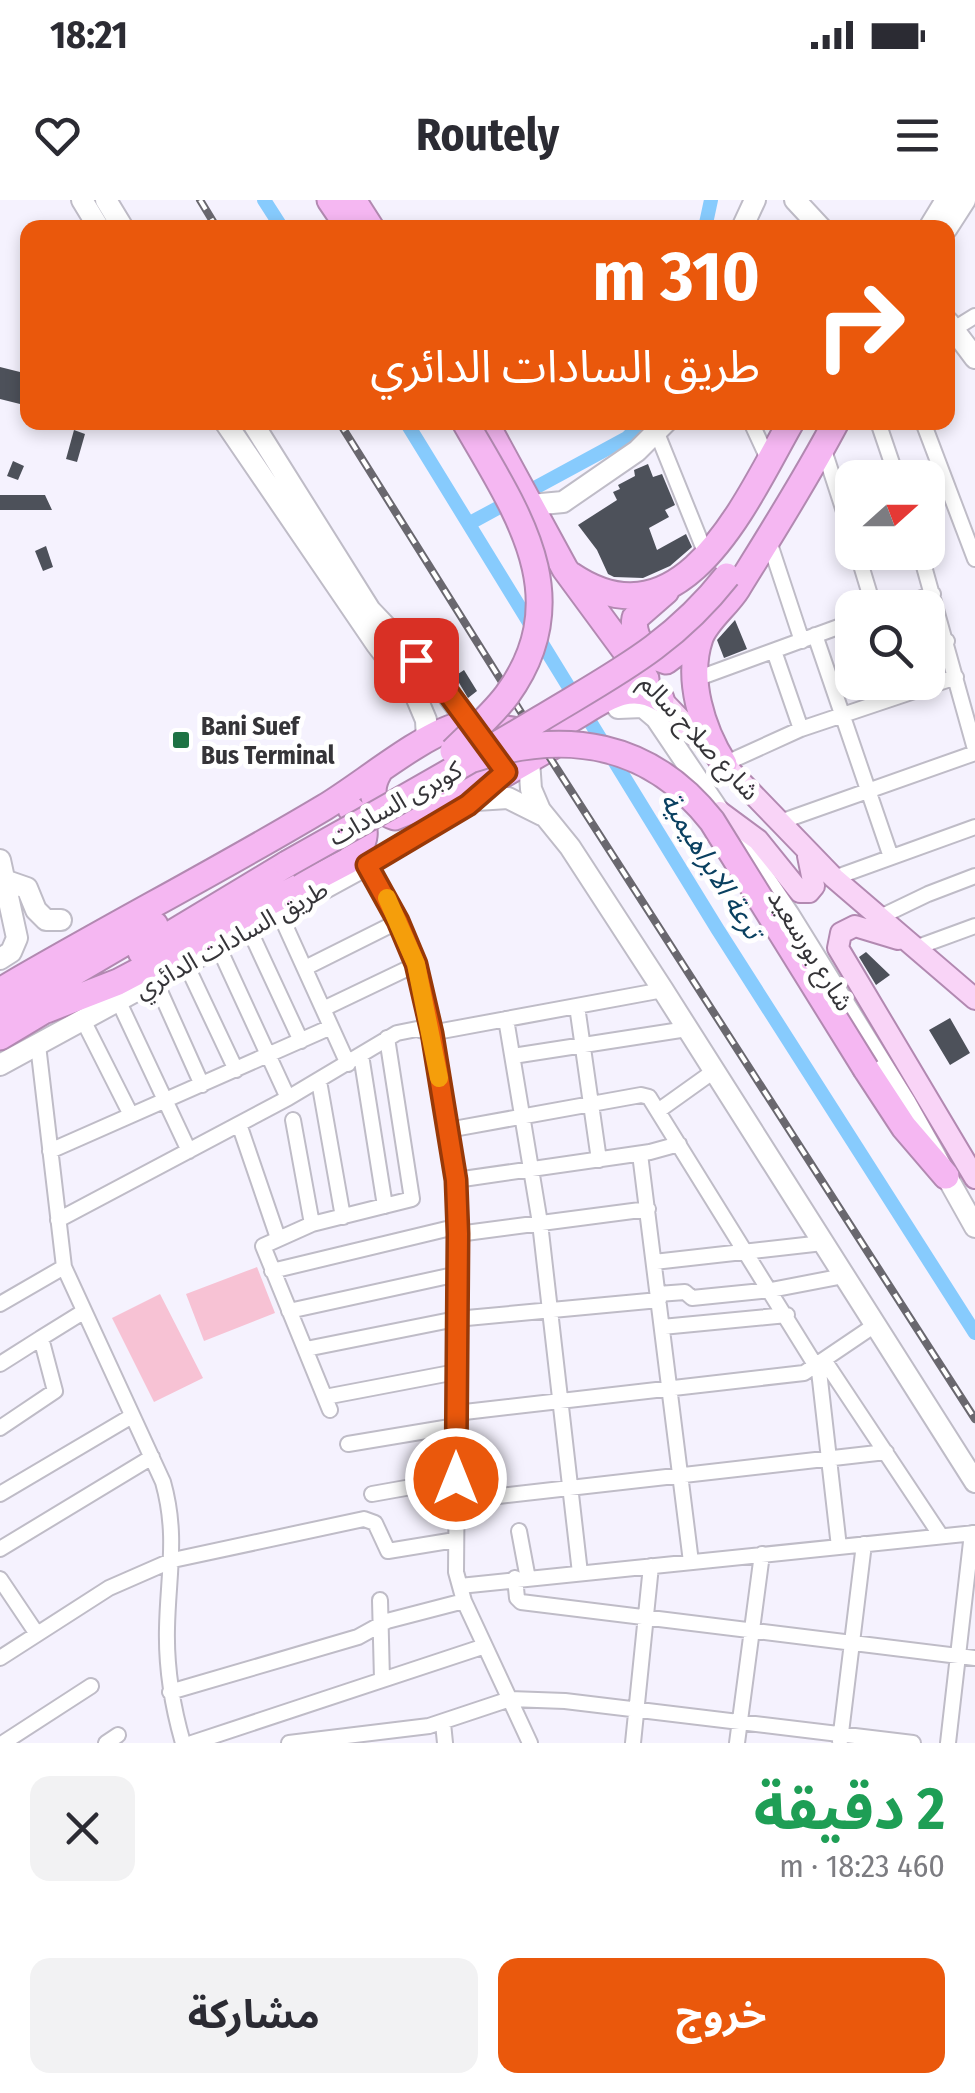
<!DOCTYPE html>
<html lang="ar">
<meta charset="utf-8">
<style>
:root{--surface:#fff;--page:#f2f2f3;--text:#2b2b33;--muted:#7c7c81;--accent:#ea580c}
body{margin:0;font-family:"Fira Sans Condensed","Noto Sans Arabic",sans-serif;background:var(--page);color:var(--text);direction:rtl;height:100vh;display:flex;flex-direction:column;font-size:38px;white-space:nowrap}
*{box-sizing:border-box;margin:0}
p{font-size:32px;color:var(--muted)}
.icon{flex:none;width:55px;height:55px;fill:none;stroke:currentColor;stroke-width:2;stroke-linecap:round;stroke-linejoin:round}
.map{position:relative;height:1543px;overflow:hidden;direction:ltr}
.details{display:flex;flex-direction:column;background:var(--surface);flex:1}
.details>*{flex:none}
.top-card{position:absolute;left:20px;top:20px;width:935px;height:210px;border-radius:20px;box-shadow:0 5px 15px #0003;direction:rtl;background:#ea580c;color:#fff;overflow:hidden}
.needle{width:65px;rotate:69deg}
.fabs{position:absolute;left:835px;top:260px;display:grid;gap:20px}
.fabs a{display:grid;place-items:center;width:110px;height:110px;border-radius:20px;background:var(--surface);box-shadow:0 5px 15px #0003;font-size:50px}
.pin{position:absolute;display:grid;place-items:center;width:85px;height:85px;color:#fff;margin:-42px;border-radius:20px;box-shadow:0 5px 15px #0006}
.me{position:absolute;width:110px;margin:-55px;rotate:0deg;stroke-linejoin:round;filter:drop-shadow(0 0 8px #0008)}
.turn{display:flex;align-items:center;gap:35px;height:210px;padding:0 30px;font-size:45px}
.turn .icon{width:130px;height:130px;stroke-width:2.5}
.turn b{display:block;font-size:70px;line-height:85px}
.round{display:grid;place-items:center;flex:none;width:105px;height:105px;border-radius:20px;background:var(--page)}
.head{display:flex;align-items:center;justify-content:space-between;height:170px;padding:0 30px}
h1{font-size:60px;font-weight:700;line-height:75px;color:#1e9e55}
.cta{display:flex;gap:20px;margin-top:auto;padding:20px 30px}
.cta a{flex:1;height:115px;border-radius:20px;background:var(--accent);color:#fff;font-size:40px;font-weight:700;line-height:115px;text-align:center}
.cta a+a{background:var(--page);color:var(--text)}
.status{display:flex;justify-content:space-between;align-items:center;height:70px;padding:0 50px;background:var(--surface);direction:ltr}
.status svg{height:28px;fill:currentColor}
header{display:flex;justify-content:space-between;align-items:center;height:130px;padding:0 30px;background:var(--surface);font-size:45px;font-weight:700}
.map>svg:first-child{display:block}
.green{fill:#f7c2d4}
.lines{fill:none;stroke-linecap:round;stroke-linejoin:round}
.canal{stroke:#87cbfd;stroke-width:14}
.building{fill:#4d515a}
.street-casing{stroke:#bfbcc7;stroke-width:18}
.secondary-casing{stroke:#bfbcc7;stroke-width:24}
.primary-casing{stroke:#b289b1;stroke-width:24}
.highway-casing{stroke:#b289b1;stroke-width:29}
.street{stroke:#fff;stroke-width:14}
.secondary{stroke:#fff;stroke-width:20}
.primary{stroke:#f9d4f7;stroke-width:20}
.highway{stroke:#f5b7f2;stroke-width:25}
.rail-casing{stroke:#6a686f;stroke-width:8}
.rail{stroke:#fff;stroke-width:4;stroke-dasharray:11;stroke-linecap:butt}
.highway-bridge-casing{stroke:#b289b1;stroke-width:29;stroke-linecap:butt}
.highway-bridge{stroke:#f5b7f2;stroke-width:25}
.route-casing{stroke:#983908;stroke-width:25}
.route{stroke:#ea580c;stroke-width:18}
.slow{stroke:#f59e0b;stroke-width:18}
.poi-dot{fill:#1e7244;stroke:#fff;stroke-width:4}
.labels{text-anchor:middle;stroke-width:10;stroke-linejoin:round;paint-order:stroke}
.poi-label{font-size:25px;font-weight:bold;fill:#353438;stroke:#fff;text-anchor:start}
.street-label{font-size:25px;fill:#353438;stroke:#fff}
.water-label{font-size:28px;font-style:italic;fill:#094060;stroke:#fff}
</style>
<div class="status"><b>18:21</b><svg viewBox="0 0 49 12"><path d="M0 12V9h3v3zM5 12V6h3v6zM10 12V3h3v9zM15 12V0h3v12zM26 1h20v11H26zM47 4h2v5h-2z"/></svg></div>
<header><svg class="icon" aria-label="menu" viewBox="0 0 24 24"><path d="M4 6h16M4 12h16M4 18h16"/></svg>Routely<svg class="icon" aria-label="heart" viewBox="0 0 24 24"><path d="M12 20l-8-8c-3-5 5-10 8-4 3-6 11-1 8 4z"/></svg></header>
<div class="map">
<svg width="975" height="1543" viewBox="0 0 975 1543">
<rect width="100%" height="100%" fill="#f5f2fe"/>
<path class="green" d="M 257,1067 L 275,1113 L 204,1141 L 186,1094 Z
M 160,1094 L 203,1178 L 154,1202 L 112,1118 Z"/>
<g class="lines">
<path class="canal" d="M 264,0 L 282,28
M 705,28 L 711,0
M 406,222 L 718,730 L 975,1133
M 470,323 L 627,238 L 643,222"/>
</g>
<path class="building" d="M 0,167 L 28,174 L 28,206 L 0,199 Z
M 74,230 L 85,234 L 77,262 L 66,259 Z
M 13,261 L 24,266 L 18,280 L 7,276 Z
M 648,264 L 653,277 L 662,274 L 675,305 L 665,310 L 669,317 L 649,328 L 657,350 L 686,334 L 692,347 L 670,366 L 643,378 L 614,377 L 608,374 L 597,350 L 578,325 L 617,300 L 613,292 L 620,289 L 618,285 L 635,276 L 634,270 Z
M 0,295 L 45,295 L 52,310 L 0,310 Z
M 46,346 L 53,367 L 43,371 L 35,351 Z
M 735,420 L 747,449 L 724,458 L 717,440 Z
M 445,436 L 455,449 L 446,456 L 436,443 Z
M 464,470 L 477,491 L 468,498 L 455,476 Z
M 866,752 L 890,775 L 876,785 L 859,757 Z
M 950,818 L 970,853 L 950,865 L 929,830 Z"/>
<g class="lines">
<g class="street-casing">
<path id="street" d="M 954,129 L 975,116
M 751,222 L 769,261
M 878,222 L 897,278
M 923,222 L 975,359
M 657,233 L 707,357
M 823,247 L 852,336
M 768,338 L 802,441
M 857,352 L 874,408
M 920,352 L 975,549
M 894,408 L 933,394
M 815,435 L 891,657
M 928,447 L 947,441
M 774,451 L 801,529
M 696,479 L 852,422
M 724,564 L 801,529 L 956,477
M 780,622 L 975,553
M 367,665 C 413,737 428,813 442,896 C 449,939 457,982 459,1026 L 456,1372 L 464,1401 L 530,1543
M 834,678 L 975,627
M 279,712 L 348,864
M 878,718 L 928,694 L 975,676
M 249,729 L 301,841
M 218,746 L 288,898
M 915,748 L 975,726
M 186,764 L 236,870
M 305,768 L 399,721
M 155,780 L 202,885
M 118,800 L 189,951
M 577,806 L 599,960
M 323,809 L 415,765
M 506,819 L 540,1023 L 580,1373
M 83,820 L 131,915
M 38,845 L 64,1067 L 163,1282 C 178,1335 168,1375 167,1428 C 166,1468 172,1505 183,1543
M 361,855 L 385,1006
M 513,856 L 687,829
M 319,881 L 343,1017
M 658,911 L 714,871
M 293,920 L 312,1024
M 239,924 L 278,1038
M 448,930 L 641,895 L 649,897 L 819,1171 L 839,1347
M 50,951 L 331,827
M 640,954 L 691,1362
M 456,980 L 650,952 L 679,944
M 58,1020 L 288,898 L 397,833 L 417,829 L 431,833 L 663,790
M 458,1034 L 648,1009
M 654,1062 L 823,1043
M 272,1071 L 459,1026
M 658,1094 L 685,1092 L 692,1098 L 771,1090 L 844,1076
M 0,1104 L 64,1067
M 289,1111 L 458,1074
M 662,1127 L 787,1115
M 306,1149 L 456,1119 L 659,1100
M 824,1160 L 941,1336
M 0,1164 L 41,1138
M 325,1197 L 456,1172
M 330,1210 L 263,1046 L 312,1024 L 412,999 L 387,838
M 456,1213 L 804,1173 L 875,1125
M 0,1228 L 55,1191 L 41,1138 L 83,1112
M 348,1244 L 456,1226
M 0,1294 L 132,1216
M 372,1294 L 456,1279
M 455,1301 L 886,1252
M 519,1331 L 528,1379
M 0,1349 L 152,1257
M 515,1378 L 517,1398 L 521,1402 L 975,1458
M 0,1379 L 37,1434
M 460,1386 L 975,1333
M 380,1400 L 382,1480
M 0,1458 L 109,1388 L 173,1360 L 364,1319 L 375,1323 L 388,1351 L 455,1340
M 170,1492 L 358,1437 L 387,1421 L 464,1401
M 443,1523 L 445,1543
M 840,1541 L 864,1344
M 3,1543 L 91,1486
M 106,1543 L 118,1535
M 192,1543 L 485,1446
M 289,1543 L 429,1526 L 510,1499 L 565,1501 L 913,1543
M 633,1543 L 651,1366
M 737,1543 L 762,1354
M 948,1543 L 972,1333"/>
</g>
<g class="secondary-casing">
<path id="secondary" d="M 82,0 L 99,28
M 106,0 L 123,28
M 795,0 L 821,28
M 742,28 L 755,0
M 929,28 L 946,0
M 947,28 L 965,0
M 948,122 L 975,158
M 225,222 L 377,445 L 415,494 L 426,520 L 427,541
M 252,222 L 370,410 L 435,478 L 475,532
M 531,305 L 563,302 L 637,251 L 666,222
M 618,508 L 643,507 L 656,518 L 789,715 L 905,902 L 975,1027
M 529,560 L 531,589 L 540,610 L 570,647 L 663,790 L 975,1282
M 476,600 L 508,598 L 542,615
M 0,660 L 17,738 L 11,752 L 0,759
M 4,680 L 27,688 L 36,710 L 46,720 L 61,720
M 0,865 L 367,665 L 468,605 L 501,578"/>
</g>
<g class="primary-casing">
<path id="primary" d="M 661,499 L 834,678 L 975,799
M 720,612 L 758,640 L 800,692 L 809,692 L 814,686 L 808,656
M 898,739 L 855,726 L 841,733 L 838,748 L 975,978"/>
</g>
<g class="highway-casing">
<path id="highway" d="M 330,0 L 349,28
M 353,0 L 371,28
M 485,222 L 565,369 L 646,479
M 571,375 C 683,451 747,299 791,222
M 666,391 L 635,418 C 631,438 648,456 666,461 L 701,435
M 724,564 C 702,529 686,479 700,438 C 706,421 727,405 737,389 C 771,334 806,279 836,222
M 379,572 C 367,592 374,610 395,617 L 506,573 L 558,543
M 141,752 L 287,664
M 0,791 C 107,728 218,671 325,607 C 360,586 418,538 454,527 C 488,517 518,540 551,529 C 588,516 620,473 661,499
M 46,810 L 118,782 L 348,661 C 367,645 371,626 351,609
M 0,816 L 155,725
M 0,837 L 60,801
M 866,869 L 904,927 L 946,976"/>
</g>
<use href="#street" class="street"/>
<use href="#secondary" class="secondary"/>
<use href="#primary" class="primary"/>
<use href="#highway" class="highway"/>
<g class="rail-casing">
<path id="rail" d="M 200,0 L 217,28
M 339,222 L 534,533 L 975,1219"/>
</g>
<use href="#rail" class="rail"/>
<g class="highway-bridge-casing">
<path id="highway-bridge" d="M 453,551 C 471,533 492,515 507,495 C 579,396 515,310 465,222
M 473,559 C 565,529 650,542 712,621 L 866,869
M 287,664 C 372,616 457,569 540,519 C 614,474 672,446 727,376"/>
</g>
<use href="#highway-bridge" class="highway-bridge"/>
</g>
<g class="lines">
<g class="route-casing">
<path id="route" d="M 416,460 L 449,494 L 506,572 L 468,605 L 367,665 L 398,721 L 416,764 L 432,833 L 456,980 L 458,1034 L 456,1279"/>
</g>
<use href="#route" class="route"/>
<path class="slow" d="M 387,698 L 416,764 L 439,878"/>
</g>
<rect class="poi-dot" x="171" y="530" width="20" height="20" rx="5"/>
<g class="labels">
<g class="poi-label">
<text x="201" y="535">Bani Suef<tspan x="201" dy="29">Bus Terminal</tspan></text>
</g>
<g class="street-label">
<text transform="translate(700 537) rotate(47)" y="9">شارع صلاح سالم</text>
<text transform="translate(395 603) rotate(-29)" y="9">كوبرى السادات</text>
<text transform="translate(231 739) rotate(-29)" y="9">طريق السادات الدائري</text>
<text transform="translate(811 750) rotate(58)" y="9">شارع بورسعيد</text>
</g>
<g class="water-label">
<text transform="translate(712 665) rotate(58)" y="10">ترعة الابراهيمية</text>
</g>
</g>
</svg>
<div class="fabs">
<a><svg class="needle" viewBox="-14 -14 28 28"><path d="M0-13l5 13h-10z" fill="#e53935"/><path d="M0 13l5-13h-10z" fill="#7c7c81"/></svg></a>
<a><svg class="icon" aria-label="search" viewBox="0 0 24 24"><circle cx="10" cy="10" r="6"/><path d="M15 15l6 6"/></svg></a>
</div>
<div class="pin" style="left:416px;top:460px;background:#d93025"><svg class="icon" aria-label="arrive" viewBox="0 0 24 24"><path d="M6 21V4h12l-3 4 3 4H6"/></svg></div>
<svg class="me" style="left:456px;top:1279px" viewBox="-20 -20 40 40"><circle r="17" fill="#ea580c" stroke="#fff" stroke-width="3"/><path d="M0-11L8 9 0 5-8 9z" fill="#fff"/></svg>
<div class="top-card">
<div class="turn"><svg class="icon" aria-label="right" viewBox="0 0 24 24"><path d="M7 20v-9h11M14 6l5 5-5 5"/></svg><div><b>310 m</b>طريق السادات الدائري</div></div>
</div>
</div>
<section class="details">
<div class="head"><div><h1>2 دقيقة</h1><p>460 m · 18:23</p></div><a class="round"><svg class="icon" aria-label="close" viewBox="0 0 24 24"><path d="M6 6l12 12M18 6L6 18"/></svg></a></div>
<div class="cta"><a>خروج</a><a>مشاركة</a></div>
</section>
